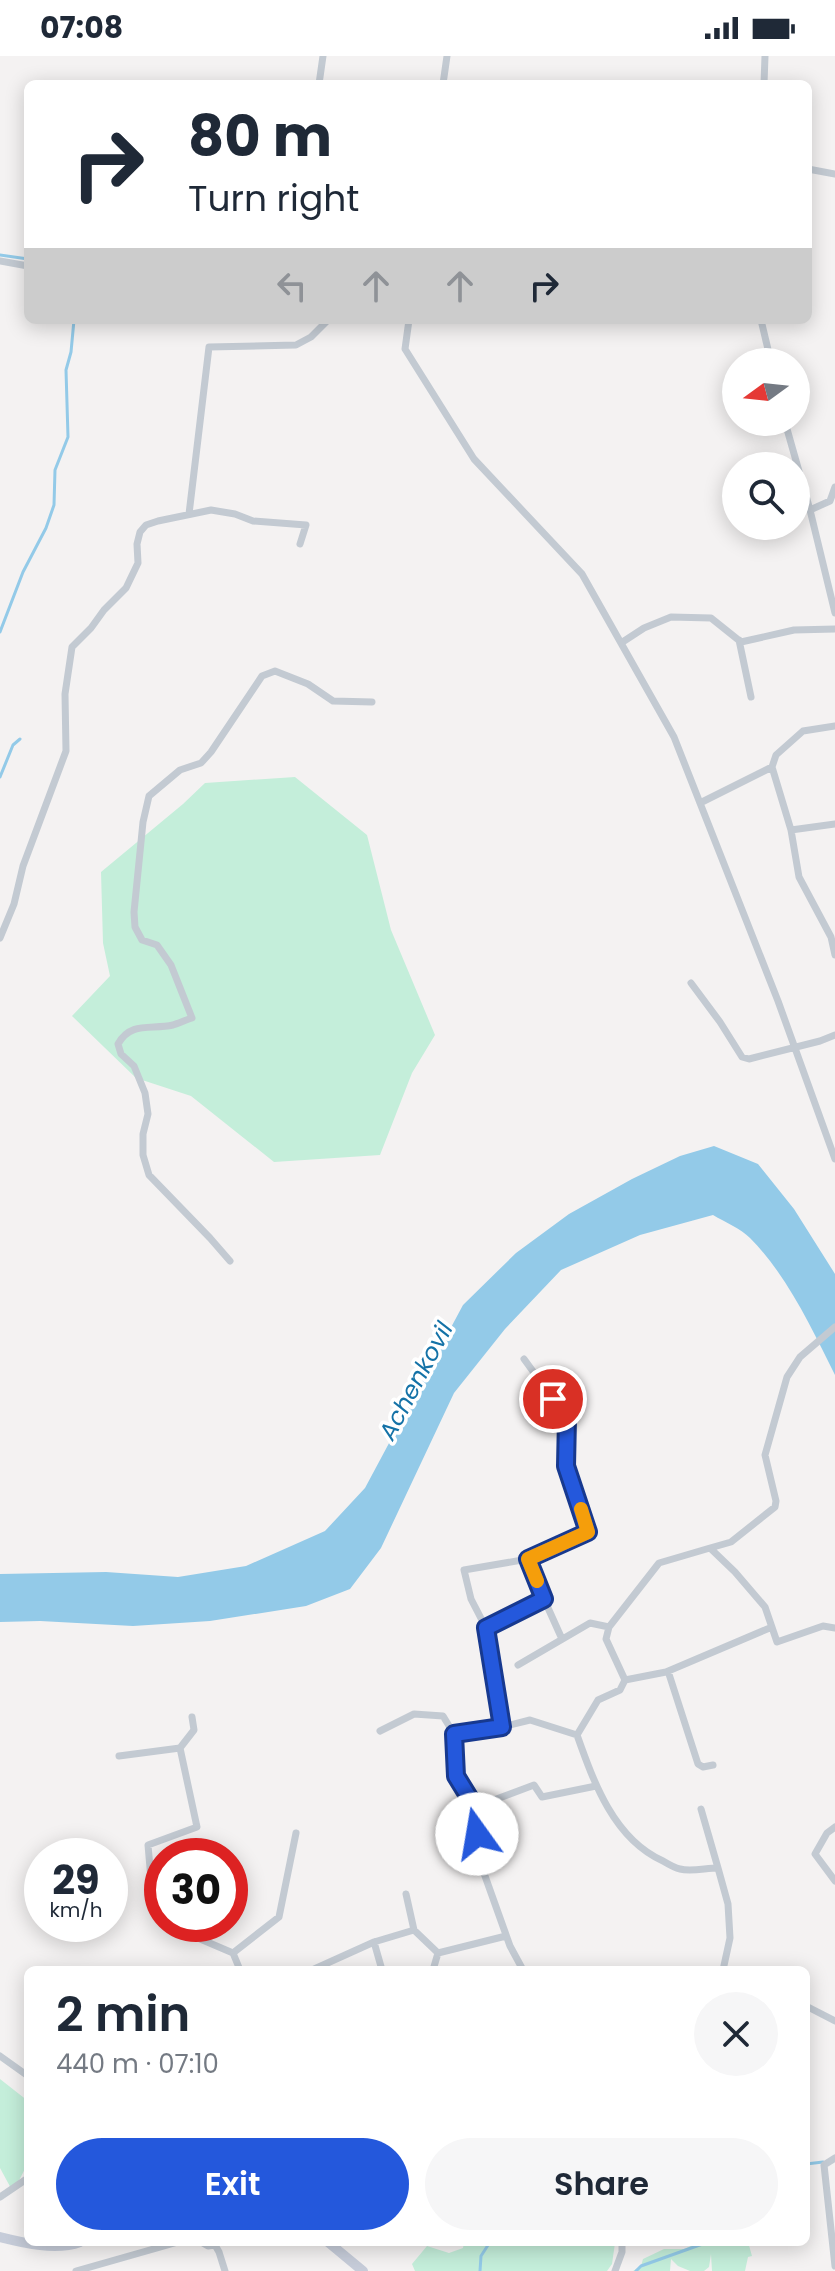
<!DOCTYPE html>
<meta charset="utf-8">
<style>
:root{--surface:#fff;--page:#f6f6f7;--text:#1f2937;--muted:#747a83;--accent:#2458dc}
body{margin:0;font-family:Poppins,sans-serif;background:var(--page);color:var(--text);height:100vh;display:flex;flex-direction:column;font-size:30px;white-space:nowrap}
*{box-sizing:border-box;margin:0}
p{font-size:26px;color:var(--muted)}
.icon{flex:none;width:44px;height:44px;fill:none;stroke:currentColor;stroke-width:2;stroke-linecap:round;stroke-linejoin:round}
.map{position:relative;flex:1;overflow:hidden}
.sheet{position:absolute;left:24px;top:1910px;width:786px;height:280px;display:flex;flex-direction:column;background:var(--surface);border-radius:12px;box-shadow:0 4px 20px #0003}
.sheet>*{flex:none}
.guide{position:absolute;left:24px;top:24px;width:788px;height:244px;border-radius:12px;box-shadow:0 4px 20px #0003;background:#fff;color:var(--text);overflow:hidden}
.needle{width:52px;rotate:255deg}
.tools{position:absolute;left:722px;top:292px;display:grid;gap:16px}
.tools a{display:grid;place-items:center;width:88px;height:88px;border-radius:50%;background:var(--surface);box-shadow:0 4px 20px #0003;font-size:40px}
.speed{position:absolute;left:24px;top:1782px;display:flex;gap:16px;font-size:40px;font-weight:700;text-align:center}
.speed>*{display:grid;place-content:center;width:104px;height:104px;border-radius:50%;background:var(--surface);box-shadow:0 4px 20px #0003;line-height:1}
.speed small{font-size:20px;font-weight:400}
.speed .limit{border:12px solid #d22;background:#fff;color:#111}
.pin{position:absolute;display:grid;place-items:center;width:68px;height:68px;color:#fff;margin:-34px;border:4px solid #fff;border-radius:50%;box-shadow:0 2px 8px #0007}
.me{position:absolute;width:88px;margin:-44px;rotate:347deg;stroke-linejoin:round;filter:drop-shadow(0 0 6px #0008)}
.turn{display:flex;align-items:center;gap:28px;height:168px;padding:0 32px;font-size:36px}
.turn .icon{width:104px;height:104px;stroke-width:2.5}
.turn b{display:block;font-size:56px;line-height:68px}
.lanes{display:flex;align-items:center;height:76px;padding:0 32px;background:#0003;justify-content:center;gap:40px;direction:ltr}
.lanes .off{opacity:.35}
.round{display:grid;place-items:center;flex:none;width:84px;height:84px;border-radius:42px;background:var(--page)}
.headline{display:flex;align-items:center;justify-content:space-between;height:136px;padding:0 32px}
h1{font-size:48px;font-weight:600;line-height:60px}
.action{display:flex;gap:16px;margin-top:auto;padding:16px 32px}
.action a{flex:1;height:92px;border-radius:48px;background:var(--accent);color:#fff;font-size:32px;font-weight:600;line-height:92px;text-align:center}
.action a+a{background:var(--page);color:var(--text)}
.status{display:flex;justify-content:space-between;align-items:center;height:56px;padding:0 40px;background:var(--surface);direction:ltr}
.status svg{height:22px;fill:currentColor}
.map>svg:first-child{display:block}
.green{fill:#c4eeda}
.water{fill:#93cae8}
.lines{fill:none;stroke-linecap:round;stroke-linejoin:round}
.stream{stroke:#93cae8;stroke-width:3}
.minor{stroke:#c3cad2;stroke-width:7}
.secondary{stroke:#c6ccd9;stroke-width:10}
.route-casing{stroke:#17398f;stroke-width:20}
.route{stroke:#2458dc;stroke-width:14}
.slow{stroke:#f59e0b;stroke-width:14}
.labels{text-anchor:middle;stroke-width:7;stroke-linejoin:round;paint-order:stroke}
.water-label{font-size:24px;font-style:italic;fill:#1472a7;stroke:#fff}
</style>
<div class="status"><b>07:08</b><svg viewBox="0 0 49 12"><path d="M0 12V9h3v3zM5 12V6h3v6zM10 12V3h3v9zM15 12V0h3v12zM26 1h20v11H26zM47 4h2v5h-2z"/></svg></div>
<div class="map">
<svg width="835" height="2215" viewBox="0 0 835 2215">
<rect width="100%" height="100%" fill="#f4f2f2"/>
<path class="green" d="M 295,721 L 367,779 L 391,874 L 435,979 L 412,1017 L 380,1099 L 274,1106 L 191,1040 L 136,1022 L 72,960 L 110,920 L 103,887 L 101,816 L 183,748 L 205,727 Z
M 0,2023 L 28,2045 L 28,2107 L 13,2136 L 0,2112 Z
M 464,2186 L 615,2186 L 615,2187 L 612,2208 L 607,2215 L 415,2215 L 412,2208 L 427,2190 L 449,2197 L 463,2192 Z
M 700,2186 L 748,2186 L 752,2200 L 748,2201 L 745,2215 L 712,2215 L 711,2198 L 709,2211 L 704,2215 L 690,2215 L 678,2210 L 671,2203 L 670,2215 L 633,2215 L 641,2210 L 643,2203 L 664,2193 L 684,2193 Z"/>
<path class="water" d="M 714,1090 L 758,1108 L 794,1153 L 835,1218 L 835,1319 C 812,1273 787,1219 750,1182 C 741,1173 725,1166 713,1159 L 640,1179 L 561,1214 L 505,1273 L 454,1337 L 381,1492 L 350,1533 L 306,1550 L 210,1565 L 133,1570 L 40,1565 L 0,1566 L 0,1518 L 106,1516 L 178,1521 L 246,1510 L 325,1475 L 365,1432 L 463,1249 L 516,1197 L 569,1158 L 632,1123 L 680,1100 Z"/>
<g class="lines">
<path class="stream" d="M 0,199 L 28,203
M 0,576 L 23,516 L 46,472 L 54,449 L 55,414 L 68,381 L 66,314 L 71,296 L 74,264
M 0,721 L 13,689 L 20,683
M 806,2108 L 823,2106
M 480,2215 L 481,2200 L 490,2186
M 636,2215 L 641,2210 L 708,2186"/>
<path class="minor" d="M 319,28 L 323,0
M 443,28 L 447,0
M 764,28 L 765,0
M 808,113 L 835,118
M 0,205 L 28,210
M 409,264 L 405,293 L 474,403 L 582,518 L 674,681 L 778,945 L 835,1103
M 761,264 L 771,306
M 785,366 L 810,454
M 835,431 L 830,445 L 810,454 L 835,557
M 189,458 L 209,291 L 296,289 L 311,281 L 328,264
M 739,584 L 751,641
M 621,587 L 644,572 L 671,561 L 711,562 L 741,586 L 794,574 L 835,573
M 700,747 L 772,711
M 835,768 L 791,774 L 799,821 L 831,881 L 835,899
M 791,774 L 772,711 L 776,699 L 803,675 L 835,670
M 0,882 L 14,848 L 23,810 L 66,695 L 65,638 L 72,591 L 91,572 L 104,554 L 126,532 L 138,507 L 137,488 L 140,476 L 146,469 L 158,465 L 211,454 L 235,458 L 253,465 L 306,469 L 300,488
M 691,927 L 720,966 L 742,1001 L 749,1003 L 820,985 L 835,979
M 230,1205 L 210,1182 L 149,1119 L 143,1099 L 143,1078 L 148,1058 L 145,1037 L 134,1010 L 121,998 L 118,988 C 131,965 151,974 173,969 C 179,967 186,964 192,962 L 171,909 L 157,889 L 142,884 L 135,871 L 134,856 L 143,766 L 149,740 L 180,714 L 201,707 L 211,696 L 262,620 L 275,615 L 308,628 L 333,645 L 372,646
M 835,1271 L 800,1301 L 787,1321 L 765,1399 L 776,1445 L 775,1451 L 731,1486 L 710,1492 L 735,1516 L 765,1551 L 777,1586 L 823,1570 L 835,1572
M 524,1303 L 567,1362 L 566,1410 L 588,1476 L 528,1503
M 486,1572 L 471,1543 L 464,1514 L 528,1503 L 544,1543
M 562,1583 L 544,1543 L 486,1572 L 502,1671 L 530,1664 L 577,1679
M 518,1609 L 590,1567 L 609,1571
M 668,1615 L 698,1708 L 703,1711 L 713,1709
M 625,1624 L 606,1583 L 609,1571 L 659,1507 L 710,1492
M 380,1675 L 414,1658 L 443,1660 L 454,1678 L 502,1671
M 454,1678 L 456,1720 L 475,1751 L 480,1806 L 510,1890 L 523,1914
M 119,1700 L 180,1692
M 475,1751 L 534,1729 L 542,1741 L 596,1730
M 701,1753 L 718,1812
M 835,1771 L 827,1777 L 815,1798 L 835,1825
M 406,1838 L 414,1874
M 162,1860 L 151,1823 L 148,1789 L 197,1771 L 180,1692 L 194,1674 L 192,1661
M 165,1868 L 233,1897
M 374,1886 L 414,1874 L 438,1897
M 240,1914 L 233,1897 L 279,1861 L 296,1777
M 312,1914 L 374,1886 L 382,1914
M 433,1914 L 438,1897 L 506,1880
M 723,1914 L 730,1882 L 728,1848 L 718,1812 C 706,1812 691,1816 680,1813 C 675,1812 668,1808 663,1805 C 614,1783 594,1727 577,1679 L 598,1644 L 620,1634 L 625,1624 L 666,1616 L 772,1571
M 806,1950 L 835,1965
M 0,2000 L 28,2020
M 835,2102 L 824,2109 L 835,2210
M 0,2141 L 28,2122
M 201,2186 L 208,2190 L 215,2189 L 219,2196 L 225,2215
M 76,2215 L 178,2186
M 615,2215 L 622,2196 L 622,2186"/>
<path class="secondary" d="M 0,2181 C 24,2187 56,2195 80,2186
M 328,2186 L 363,2215"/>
</g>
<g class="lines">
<g class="route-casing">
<path id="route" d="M 477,1778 L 475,1751 L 456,1720 L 454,1678 L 502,1671 L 486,1572 L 544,1543 L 528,1503 L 588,1476 L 566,1410 L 567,1362 L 553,1343"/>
</g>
<use href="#route" class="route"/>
<path class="slow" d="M 537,1525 L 528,1503 L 588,1476 L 581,1453"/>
</g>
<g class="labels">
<g class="water-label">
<text transform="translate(416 1325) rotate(-62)" y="8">Achenkovil</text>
</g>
</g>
</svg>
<div class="tools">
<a><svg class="needle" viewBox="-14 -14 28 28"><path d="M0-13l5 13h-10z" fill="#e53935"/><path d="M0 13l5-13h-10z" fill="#747a83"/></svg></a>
<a><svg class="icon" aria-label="search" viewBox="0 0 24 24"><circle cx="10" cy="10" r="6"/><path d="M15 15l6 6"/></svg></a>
</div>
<div class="speed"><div>29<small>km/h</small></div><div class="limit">30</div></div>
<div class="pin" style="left:553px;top:1343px;background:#d93025"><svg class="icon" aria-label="arrive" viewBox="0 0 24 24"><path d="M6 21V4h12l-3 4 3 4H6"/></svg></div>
<svg class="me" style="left:477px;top:1778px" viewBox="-20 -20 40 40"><circle r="19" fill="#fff"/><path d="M0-13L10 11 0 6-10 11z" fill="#2458dc"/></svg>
<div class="guide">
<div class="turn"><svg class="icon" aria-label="right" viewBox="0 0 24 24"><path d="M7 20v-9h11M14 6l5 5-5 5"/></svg><div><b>80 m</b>Turn right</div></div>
<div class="lanes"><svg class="icon off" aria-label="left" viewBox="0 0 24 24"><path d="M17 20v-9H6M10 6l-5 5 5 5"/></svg><svg class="icon off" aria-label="ahead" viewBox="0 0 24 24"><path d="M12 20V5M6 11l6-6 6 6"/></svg><svg class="icon off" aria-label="ahead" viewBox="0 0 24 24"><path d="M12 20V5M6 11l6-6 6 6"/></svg><svg class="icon" aria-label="right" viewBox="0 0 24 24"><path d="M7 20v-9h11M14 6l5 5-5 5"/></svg></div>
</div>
<section class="sheet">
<div class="headline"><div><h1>2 min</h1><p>440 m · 07:10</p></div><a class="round"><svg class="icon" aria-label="close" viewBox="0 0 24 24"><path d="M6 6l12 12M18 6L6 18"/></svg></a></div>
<div class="action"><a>Exit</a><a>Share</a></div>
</section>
</div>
